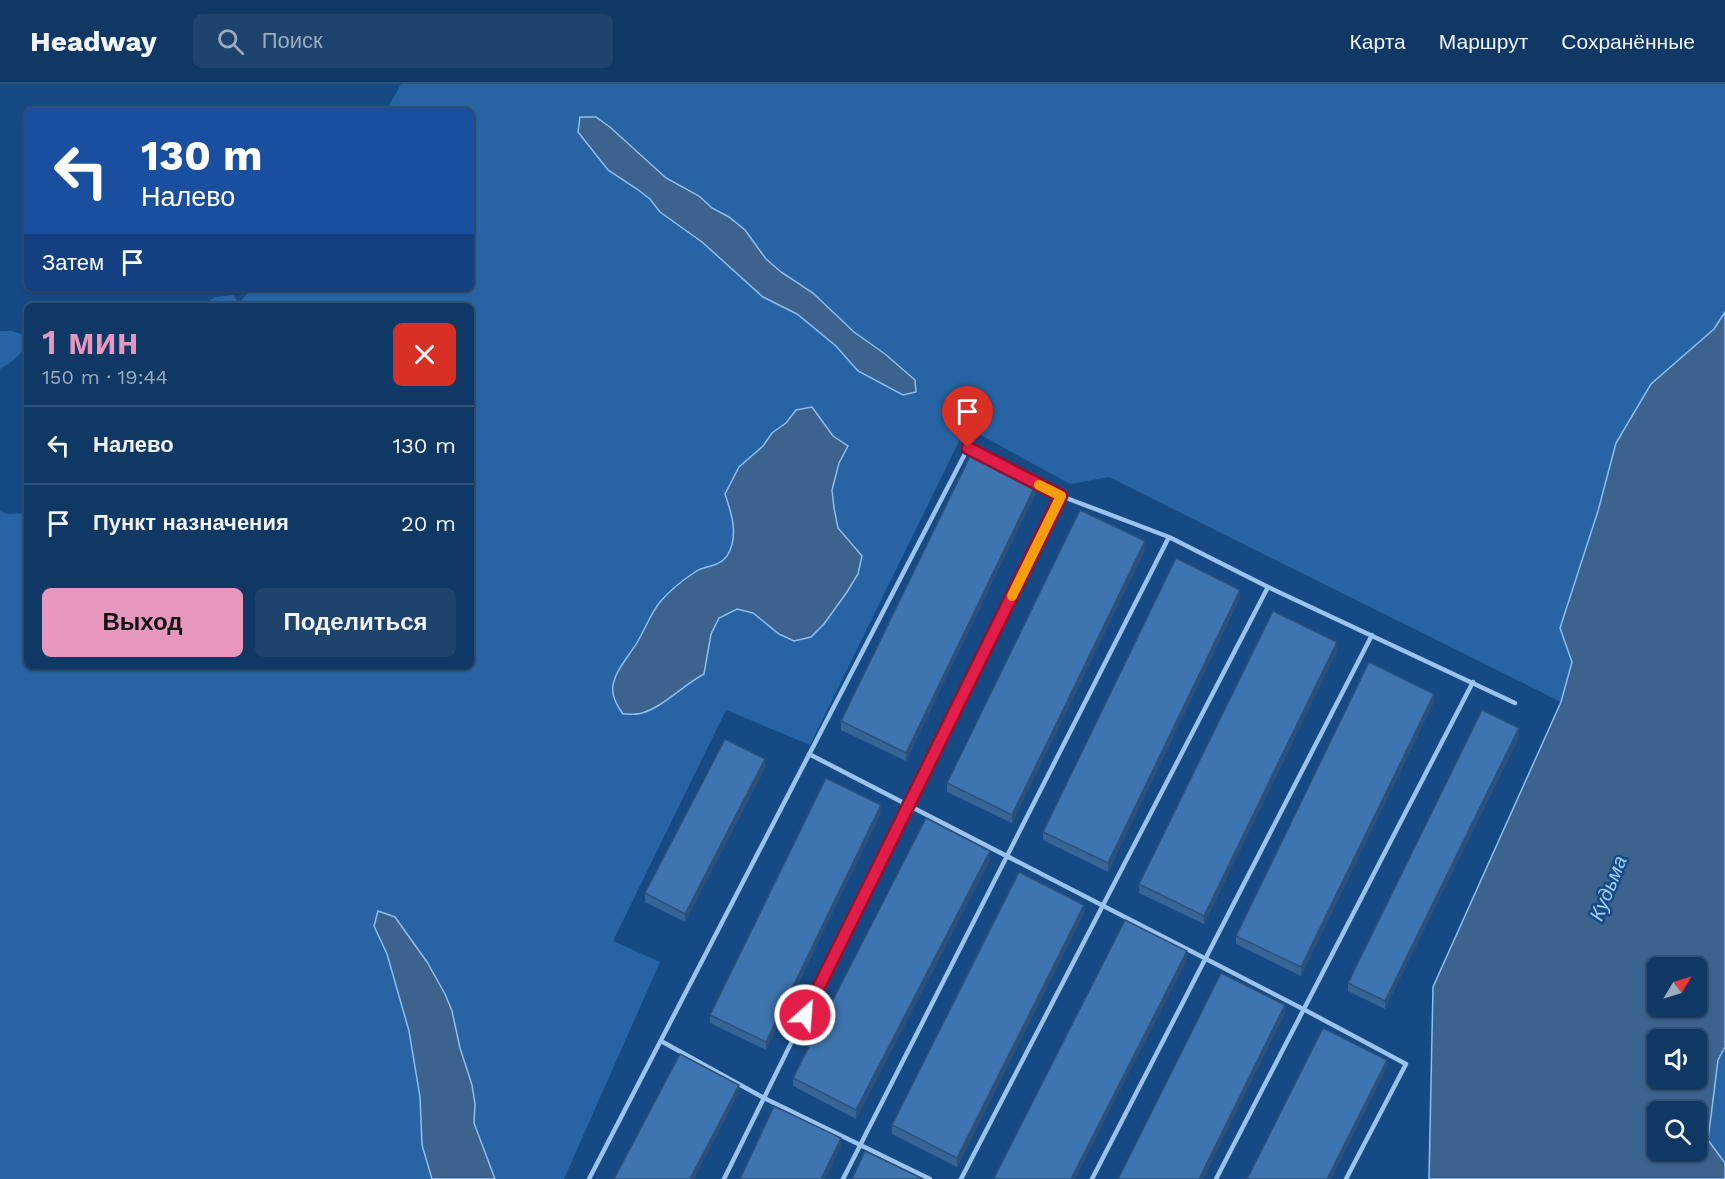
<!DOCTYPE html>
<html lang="ru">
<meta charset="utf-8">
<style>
:root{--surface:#103864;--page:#1e436d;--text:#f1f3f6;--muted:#9cacbf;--line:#305278;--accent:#e797bd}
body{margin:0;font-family:"Work Sans",sans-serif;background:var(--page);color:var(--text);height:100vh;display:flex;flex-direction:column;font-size:22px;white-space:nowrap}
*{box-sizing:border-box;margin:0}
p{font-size:20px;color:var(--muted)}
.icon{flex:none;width:33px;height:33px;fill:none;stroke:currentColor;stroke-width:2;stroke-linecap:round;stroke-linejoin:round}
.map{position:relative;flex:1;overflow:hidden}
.side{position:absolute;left:24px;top:219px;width:450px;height:366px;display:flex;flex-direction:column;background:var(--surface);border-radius:9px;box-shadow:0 2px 4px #0004,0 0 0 2px var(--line)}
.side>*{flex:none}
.banner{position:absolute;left:24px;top:24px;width:450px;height:183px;border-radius:9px;box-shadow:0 2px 4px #0004,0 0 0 2px var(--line);background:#1a4fa0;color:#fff;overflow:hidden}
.needle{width:39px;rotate:52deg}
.fabs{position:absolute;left:1647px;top:873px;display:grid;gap:12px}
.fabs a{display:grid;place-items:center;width:60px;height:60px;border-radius:9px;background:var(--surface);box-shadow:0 2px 4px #0004,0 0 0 2px var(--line);font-size:30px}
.pin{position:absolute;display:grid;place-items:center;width:51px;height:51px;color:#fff;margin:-62px -26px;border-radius:50% 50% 50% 0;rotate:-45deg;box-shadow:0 0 6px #0007}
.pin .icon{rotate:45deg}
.me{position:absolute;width:66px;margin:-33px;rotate:26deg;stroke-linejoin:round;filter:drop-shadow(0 0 4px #0008)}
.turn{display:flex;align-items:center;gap:21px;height:126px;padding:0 18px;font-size:27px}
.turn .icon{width:78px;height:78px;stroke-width:2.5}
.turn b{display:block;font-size:42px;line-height:51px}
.then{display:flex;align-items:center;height:57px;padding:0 18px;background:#0003;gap:12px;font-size:22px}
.round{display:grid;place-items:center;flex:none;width:63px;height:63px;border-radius:9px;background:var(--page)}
.head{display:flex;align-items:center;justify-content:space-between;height:102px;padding:0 18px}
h1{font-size:36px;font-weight:600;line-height:45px;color:var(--accent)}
.cta{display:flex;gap:12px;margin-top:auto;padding:12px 18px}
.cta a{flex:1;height:69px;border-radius:9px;background:var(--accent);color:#111;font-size:24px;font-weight:600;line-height:69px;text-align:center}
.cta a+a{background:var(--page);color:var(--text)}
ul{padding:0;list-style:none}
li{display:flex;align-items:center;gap:18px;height:78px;padding:0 18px;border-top:2px solid var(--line)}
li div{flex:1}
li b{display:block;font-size:22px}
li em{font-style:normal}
header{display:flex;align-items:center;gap:36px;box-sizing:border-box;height:84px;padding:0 30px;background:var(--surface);border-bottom:2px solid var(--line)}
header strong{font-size:28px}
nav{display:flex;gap:33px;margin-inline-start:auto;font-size:21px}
.search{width:420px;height:54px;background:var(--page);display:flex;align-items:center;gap:15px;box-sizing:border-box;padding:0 21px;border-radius:9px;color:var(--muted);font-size:22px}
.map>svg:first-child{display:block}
.green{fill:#2864a4;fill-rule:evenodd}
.water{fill:#3c628e;stroke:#8dbef0;stroke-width:1.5;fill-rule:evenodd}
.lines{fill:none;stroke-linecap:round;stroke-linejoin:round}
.service{stroke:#9ac3ee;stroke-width:4.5}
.wall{fill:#356496}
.shaded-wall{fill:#2b517a}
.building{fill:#3e74af;stroke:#2b517a;stroke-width:1.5}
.route-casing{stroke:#92132f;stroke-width:15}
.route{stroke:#e11d48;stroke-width:10}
.slow{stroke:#f59e0b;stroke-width:10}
.labels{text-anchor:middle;stroke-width:5;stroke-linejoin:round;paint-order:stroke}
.water-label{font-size:20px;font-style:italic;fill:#a6ccf5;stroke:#164a85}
</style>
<header>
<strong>Headway</strong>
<div class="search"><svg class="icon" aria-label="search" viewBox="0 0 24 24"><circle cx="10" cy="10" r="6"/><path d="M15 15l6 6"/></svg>Поиск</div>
<nav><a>Карта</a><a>Маршрут</a><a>Сохранённые</a></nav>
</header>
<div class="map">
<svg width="1725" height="1095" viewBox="0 0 1725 1095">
<rect width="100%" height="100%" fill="#164a85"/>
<path class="green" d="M 401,0 L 1725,0 L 1725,228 L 1714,245 L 1651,300 L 1616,359 L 1598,427 L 1560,544 L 1572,578 L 1561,618 L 1109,393 L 1070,400 L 966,343 L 810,661 L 726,626 L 613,857 L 660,878 L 564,1095 L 495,1095 L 474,1039 L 475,1020 L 472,1001 L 460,964 L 452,927 L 436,894 L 406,847 L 379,856 L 387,870 L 409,947 L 420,1013 L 422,1061 L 432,1095 L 0,1095 L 0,427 L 7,430 L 27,429 L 27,582 L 471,582 L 471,222 L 202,222 L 215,213 L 233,211 L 239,220 L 251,204 L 471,204 L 471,27 L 386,27 ZM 580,33 L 597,33 L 611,44 L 666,94 L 699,112 L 712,124 L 729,133 L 745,146 L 766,175 L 781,188 L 813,209 L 854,248 L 885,270 L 899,284 L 873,295 L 858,287 L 836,262 L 797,230 L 763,213 L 702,158 L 660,128 L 650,115 L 637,105 L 607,86 L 578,48 ZM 812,323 L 833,352 L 848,362 L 839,379 L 832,406 L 834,424 L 838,444 L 862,472 L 824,540 L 793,557 L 779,550 L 753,529 L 737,524 L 719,534 L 711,550 L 704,590 L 688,599 L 659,621 L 627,574 L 698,486 C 741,477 738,445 725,410 L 739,383 L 763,362 L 772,349 L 786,339 L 796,326 Z
M 0,247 L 12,247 L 27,252 C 25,269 14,277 0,285 Z
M 1725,963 L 1725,1079 L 1708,1056 L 1718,975 Z"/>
<path class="water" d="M 580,33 L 596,33 L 611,44 L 666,94 L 699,112 L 712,124 L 729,133 L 745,146 L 766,175 L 781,188 L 813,209 L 854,248 L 885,270 L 915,296 L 916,308 L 903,311 L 858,287 L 836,262 L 797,230 L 763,213 L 702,158 L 660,128 L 650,115 L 637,105 L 608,86 L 578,48 Z
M 1725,228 L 1725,963 L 1718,976 L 1708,1056 L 1725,1079 L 1725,1095 L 1429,1095 L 1433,903 L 1561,618 L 1572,578 L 1560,544 L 1598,427 L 1616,359 L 1651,300 L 1714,245 ZM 1658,884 L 1696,884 L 1696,922 L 1658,922 ZM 1658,956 L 1696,956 L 1696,994 L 1658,994 ZM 1658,1028 L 1696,1028 L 1696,1066 L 1658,1066 Z
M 812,323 L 833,352 L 848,362 L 839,379 L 832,406 L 834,424 L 838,444 L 862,472 L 858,490 L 847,508 L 824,540 L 811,553 L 794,557 L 779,550 L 753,529 L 737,525 L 719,534 L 711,550 L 704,590 C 683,601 663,623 642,629 C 637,631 629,630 623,630 C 617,622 611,612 613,601 C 616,585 630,571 638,557 C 645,545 651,529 660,518 C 670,506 683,496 695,488 C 705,481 718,484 727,472 C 739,453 732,430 725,410 L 739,383 L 763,362 L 772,349 L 786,339 L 796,326 Z
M 378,827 L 395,833 L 427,878 L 445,910 L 452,927 L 460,964 L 472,1001 L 475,1020 L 474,1039 L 495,1095 L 432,1095 L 422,1061 L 420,1013 L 409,947 L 387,870 L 374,842 Z"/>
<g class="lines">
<path class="service" d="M 1034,398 L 1061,412
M 809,670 L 1305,926 L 1406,980 L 1346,1095
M 661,957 L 764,1014 L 930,1095
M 589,1095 L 968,364 L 976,368
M 724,1095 L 1061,412 L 1169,453 L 1268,503 L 1515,619
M 843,1095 L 1169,453
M 961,1095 L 1268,503
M 1092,1095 L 1372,551
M 1216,1095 L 1473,598"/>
</g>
<path class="wall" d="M 1038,404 L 906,677 L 841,646 L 841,637 Z
M 1145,466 L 1012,739 L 947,708 L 947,699 Z
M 1240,514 L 1108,788 L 1043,756 L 1043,748 Z
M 1337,567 L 1204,840 L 1139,809 L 1139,800 Z
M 1434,618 L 1301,892 L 1236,860 L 1236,852 Z
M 1519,653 L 1385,925 L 1348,907 L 1348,899 Z
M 765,684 L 685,838 L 645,818 L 645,809 Z
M 881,729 L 766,966 L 710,939 L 710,931 Z
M 990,776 L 856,1035 L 793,1002 L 793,994 Z
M 1084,829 L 957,1083 L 892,1050 L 892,1041 Z"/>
<path class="shaded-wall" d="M 1038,396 L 1038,404 L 906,677 L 906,669 Z
M 1145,457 L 1145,466 L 1012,739 L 1012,731 Z
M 1240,506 L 1240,514 L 1108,788 L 1108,779 Z
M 1337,558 L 1337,567 L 1204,840 L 1204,832 Z
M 1434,610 L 1434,618 L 1301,892 L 1301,883 Z
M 1519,644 L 1519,653 L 1385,925 L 1385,917 Z
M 765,675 L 765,684 L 685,838 L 685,830 Z
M 881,721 L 881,729 L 766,966 L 766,958 Z
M 990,767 L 990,776 L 856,1035 L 856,1026 Z
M 1084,821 L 1084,829 L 957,1083 L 957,1074 Z
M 1187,867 L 1187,876 L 1075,1095 L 1071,1095 Z
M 1285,921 L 1285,930 L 1203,1095 L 1199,1095 Z
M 1387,976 L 1387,984 L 1331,1095 L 1327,1095 Z
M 739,1001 L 739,1009 L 694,1095 L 690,1095 Z
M 841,1054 L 841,1062 L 825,1095 L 821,1095 Z"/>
<path class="building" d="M 974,364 L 1038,396 L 906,669 L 841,637 Z
M 1080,426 L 1145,457 L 1012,731 L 947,699 Z
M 1176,474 L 1240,506 L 1108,779 L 1043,748 Z
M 1273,527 L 1337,558 L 1204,832 L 1139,800 Z
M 1369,578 L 1434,610 L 1301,883 L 1236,852 Z
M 1482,626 L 1519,644 L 1385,917 L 1348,899 Z
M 725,655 L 765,675 L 685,830 L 645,809 Z
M 826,694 L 881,721 L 766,958 L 710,931 Z
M 926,734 L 990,767 L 856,1026 L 793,994 Z
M 1019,788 L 1084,821 L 957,1074 L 892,1041 Z
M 1125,836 L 1187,867 L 1071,1095 L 997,1095 L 994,1094 Z
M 1221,889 L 1285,921 L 1199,1095 L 1118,1095 Z
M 1323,944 L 1387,976 L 1327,1095 L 1247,1095 Z
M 680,970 L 739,1001 L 690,1095 L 614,1095 Z
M 774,1022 L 841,1054 L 821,1095 L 740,1095 Z
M 865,1067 L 923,1095 L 852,1095 Z"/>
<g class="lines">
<g class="route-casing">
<path id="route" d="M 805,931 L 1061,412 L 968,364"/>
</g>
<use href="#route" class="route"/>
<path class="slow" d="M 1012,512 L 1061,412 L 1039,401"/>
</g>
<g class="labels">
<g class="water-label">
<text transform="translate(1608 804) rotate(-68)" y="7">Кудьма</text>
</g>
</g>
</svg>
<div class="fabs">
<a><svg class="needle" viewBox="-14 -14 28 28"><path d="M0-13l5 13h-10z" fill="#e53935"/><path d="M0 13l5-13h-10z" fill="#9cacbf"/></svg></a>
<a><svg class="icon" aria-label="sound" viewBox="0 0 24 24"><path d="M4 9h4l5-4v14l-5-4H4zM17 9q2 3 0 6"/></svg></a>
<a><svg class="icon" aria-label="search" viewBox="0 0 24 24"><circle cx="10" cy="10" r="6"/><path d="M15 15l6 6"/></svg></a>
</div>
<div class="pin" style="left:968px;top:364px;background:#d93025"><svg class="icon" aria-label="arrive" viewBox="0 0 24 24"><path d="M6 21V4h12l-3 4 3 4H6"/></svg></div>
<svg class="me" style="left:805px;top:931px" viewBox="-20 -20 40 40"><circle r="17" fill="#e11d48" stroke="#fff" stroke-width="3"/><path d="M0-11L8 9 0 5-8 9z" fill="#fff"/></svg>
<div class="banner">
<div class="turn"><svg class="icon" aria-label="left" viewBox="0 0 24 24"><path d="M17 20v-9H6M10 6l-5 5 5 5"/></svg><div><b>130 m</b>Налево</div></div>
<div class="then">Затем<svg class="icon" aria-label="arrive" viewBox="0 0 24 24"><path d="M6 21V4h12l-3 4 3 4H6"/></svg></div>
</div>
<section class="side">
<div class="head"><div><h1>1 мин</h1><p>150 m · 19:44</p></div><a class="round" style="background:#d93025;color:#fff"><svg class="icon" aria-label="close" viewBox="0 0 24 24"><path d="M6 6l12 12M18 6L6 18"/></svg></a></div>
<ul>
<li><svg class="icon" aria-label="left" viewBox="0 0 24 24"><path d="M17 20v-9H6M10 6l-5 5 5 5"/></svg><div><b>Налево</b></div><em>130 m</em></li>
<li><svg class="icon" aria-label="arrive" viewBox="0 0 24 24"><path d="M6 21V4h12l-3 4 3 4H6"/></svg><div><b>Пункт назначения</b></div><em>20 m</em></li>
</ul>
<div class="cta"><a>Выход</a><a>Поделиться</a></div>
</section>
</div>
